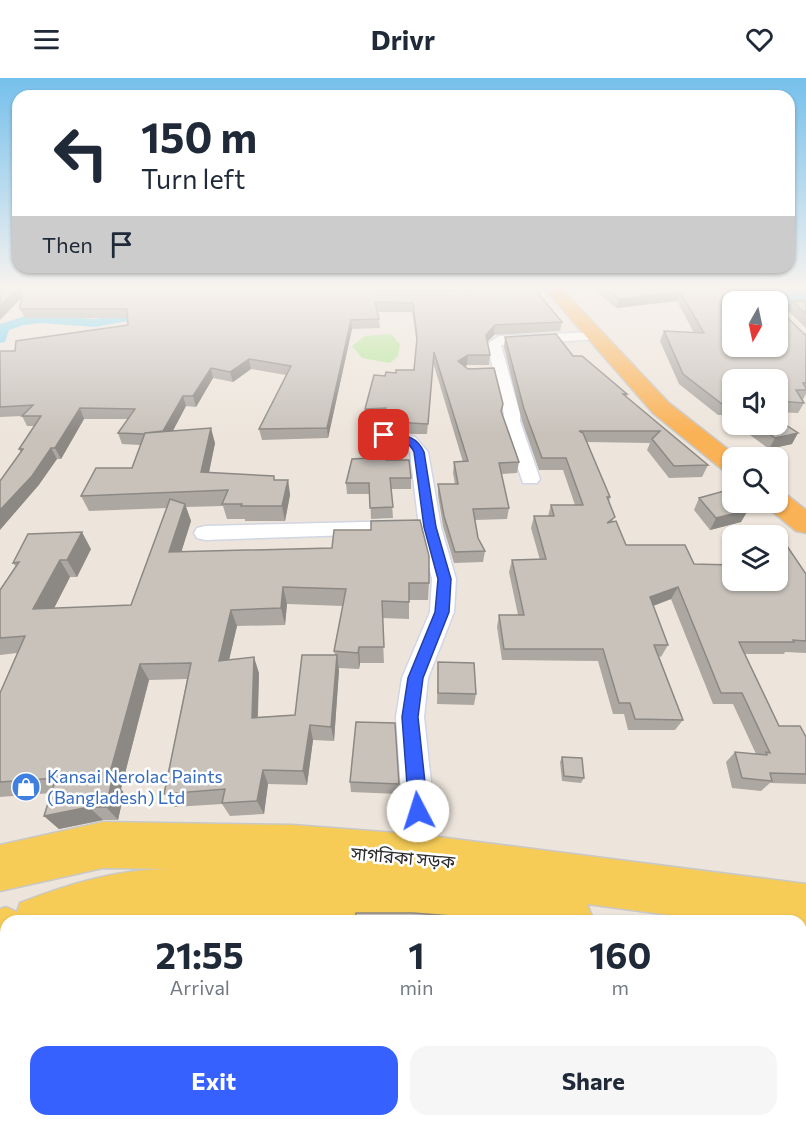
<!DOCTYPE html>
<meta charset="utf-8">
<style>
:root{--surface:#fff;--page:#f6f6f7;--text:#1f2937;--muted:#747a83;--accent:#3661ff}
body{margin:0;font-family:Commissioner,"Noto Sans Bengali",sans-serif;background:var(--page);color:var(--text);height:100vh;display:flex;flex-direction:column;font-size:22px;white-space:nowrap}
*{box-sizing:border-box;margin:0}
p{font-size:20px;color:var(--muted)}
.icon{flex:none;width:33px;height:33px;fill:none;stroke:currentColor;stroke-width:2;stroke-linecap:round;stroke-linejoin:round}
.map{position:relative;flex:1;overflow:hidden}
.details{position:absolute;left:0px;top:837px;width:807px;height:212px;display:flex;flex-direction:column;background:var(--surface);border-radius:18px 18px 0 0;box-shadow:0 2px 4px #0004}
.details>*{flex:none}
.hud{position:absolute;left:12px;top:12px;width:783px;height:183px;border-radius:18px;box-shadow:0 2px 4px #0004;background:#fff;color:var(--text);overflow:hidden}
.needle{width:39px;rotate:189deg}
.controls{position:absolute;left:722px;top:213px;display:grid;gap:12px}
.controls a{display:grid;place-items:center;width:66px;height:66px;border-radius:12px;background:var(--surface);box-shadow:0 2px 4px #0004;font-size:30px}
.pin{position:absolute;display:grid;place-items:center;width:51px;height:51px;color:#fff;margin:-26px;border-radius:12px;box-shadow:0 3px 9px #0006}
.me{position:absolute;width:66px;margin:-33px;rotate:355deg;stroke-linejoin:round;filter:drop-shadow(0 0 4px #0008)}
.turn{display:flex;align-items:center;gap:21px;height:126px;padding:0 30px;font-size:27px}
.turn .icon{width:78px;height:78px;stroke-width:2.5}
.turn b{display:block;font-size:42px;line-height:51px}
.then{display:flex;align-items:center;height:57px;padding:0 30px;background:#0003;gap:12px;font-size:22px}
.eta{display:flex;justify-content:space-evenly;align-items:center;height:102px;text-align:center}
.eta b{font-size:36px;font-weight:700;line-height:42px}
.primary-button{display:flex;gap:12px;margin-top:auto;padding:12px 30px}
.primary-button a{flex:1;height:69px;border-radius:18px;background:var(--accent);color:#fff;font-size:24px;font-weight:700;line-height:69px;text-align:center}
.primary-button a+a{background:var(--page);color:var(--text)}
header{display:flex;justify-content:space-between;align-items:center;height:78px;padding:0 30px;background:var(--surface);font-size:27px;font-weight:700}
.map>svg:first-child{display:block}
.green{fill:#b3e596}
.water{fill:#6ad2f3}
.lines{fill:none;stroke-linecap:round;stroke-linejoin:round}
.canal{fill:#6ad2f3;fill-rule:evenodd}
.minor-casing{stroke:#d1d5e4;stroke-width:3}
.primary-casing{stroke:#c8c8c8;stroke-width:3}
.trunk-casing{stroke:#c8c8c8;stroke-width:3}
.minor{fill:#fff;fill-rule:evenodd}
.primary{fill:#f6cc57;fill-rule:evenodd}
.trunk{fill:#fab256;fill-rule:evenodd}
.wall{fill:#aca7a1;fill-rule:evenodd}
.shaded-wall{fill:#8c8883}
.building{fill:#c8c2bb;stroke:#8c8883;stroke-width:1.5;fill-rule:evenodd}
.route{fill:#3661ff;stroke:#233fa6;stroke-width:1.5}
.labels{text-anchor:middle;stroke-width:5;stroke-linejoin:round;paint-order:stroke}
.near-shop-label{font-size:18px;fill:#366cbe;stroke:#fff;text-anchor:start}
.near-street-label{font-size:18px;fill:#2a2a2a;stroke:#fff}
</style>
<header><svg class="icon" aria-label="menu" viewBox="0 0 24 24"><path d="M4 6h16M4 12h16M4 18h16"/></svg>Drivr<svg class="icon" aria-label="heart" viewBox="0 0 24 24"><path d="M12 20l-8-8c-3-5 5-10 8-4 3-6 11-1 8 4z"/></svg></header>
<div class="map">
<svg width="806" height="1048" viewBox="0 0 806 1048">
<rect width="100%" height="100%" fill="#ede5db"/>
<path class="green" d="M 391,256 L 400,266 L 398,278 L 390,285 L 362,280 L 352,268 L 365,258 Z"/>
<path class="water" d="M 755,209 L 806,209 L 806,232 L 780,232 L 777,229 L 777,224 L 771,223 Z"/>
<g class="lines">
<path class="canal" d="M 112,209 L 124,209 L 121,213 L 154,218 L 159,229 L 128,243 L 95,249 L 41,245 L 24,247 L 9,252 L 5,264 L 0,265 L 0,246 L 22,239 L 41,237 L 95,241 L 120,237 L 146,227 L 145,224 L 109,218 L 107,215 Z"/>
<g class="minor-casing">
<path id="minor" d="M 595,254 L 602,258 L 600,261 L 501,267 L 520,336 L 520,343 L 540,401 L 537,405 L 523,405 L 502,343 L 504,336 L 487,266 L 499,258 Z
M 384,352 L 415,359 L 428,374 L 441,449 L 456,501 L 454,534 L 428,600 L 424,639 L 440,788 L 435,800 L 423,805 L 411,800 L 406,788 L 396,639 L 402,600 L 430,534 L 432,501 L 419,449 L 410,374 L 398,364 L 378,361 L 375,357 L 378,353 Z
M 403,443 L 410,445 L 414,450 L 410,455 L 205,462 L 197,460 L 194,455 L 197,450 L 205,448 Z"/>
</g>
<g class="primary-casing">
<path id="primary" d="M 103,744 L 293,747 L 423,757 L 806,806 L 806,899 L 801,899 L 801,843 L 714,843 L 587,826 L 594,843 L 343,843 L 285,839 L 154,839 L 129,843 L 6,843 L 6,880 L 0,882 L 0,831 L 6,829 L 17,834 L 20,825 C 68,806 118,791 170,791 L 103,790 L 0,813 L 0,767 Z"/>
</g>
<g class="trunk-casing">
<path id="trunk" d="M 543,209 L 560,209 L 669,325 L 739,380 L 732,380 L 732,395 L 723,392 L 653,335 Z
M 777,414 L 787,417 L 806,432 L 806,455 L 796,453 L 767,429 L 764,424 L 777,424 Z"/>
</g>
<use href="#minor" class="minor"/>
<use href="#primary" class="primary"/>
<use href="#trunk" class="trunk"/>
</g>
<path class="wall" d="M 0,209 L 540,214 L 540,218 L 562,244 L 560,253 L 494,257 L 487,264 L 490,277 L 489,287 L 467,287 L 464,288 L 503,326 L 502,335 L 519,384 L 517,395 L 501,396 L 509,430 L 507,441 L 475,442 L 478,460 L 485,473 L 483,484 L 454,485 L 443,448 L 438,417 L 438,406 L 455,406 L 453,395 L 454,384 L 463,384 L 433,284 L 427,356 L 411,356 L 385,350 L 384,341 L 366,341 L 365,331 L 385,298 L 396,295 L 414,292 L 417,266 L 412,234 L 377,234 L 379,241 L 380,250 L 352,251 L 328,360 L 262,362 L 259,351 L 286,297 L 251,291 L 233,304 L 213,300 L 196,329 L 186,328 L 173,353 L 215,365 L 209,394 L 275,402 L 288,402 L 290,417 L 285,443 L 245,443 L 245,441 L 227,441 L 223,428 L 186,429 L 191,443 L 181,474 L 429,505 L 428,522 L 409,522 L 409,541 L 382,540 L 384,585 L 360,585 L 359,591 L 339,590 L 334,663 L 313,662 L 307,707 L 268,706 L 264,736 L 230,738 L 222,726 L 174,729 L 164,716 L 187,601 L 149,602 L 121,711 L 124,715 L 118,742 L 103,742 L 59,751 L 44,738 L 51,715 L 0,719 L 0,615 L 17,575 L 0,577 L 0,512 L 16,489 L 13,485 L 91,471 L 77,499 L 70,499 L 54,530 L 131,527 L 167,430 L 89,433 L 81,418 L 132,390 L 140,367 L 122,366 L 118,355 L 128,341 L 84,341 L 61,381 L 57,381 L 38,408 L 19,371 L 34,348 L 27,348 L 22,338 L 0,339 L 0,273 L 15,273 L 128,247 L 127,240 L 25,240 L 20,231 L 22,219 ZM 287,526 L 343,528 L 334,573 L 335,577 L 295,637 L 258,639 L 259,595 L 229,582 L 237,548 L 285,547 Z
M 370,209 L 467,209 L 465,210 Z
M 591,209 L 721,209 L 722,210 L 761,217 L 780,232 L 804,256 L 806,256 L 806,316 L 802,323 L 804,325 L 798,335 L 777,334 L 777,302 L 732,302 L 732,344 L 722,337 L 718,337 L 679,306 L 660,263 L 664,253 L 694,255 L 677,223 L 616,230 Z
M 792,223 L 806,223 L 806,250 L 787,232 Z
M 505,259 L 573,278 L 627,316 L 626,319 L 708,387 L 702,399 L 669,400 L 647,372 L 650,365 L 587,364 L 610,419 L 609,424 L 613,444 L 626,467 L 694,486 L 806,496 L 806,575 L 785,574 L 784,576 L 745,576 L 779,648 L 806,659 L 806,706 L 770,705 L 761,713 L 732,710 L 726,684 L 735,674 L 756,676 L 733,626 L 713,626 L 671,521 L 653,528 L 668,567 L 661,579 L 659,578 L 683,642 L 675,652 L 628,652 L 624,636 L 613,636 L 598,583 L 502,582 L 497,549 L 499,537 L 518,537 L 509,494 L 512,482 L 540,482 L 531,450 L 534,438 L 548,438 L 551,427 L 575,427 L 563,392 L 539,392 L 522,343 L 504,269 Z
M 735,346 L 777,346 L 792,366 L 769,371 Z
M 386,382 L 411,400 L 411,411 L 391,411 L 393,440 L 371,441 L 370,416 L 347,416 L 346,405 Z
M 699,420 L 748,432 L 741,444 L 710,452 L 694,432 Z
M 438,584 L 476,616 L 474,627 L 437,626 Z
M 562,679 L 584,700 L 581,705 L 562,703 L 560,684 Z
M 350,704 L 399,706 L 399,716 L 351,714 Z"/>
<path class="shaded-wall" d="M 19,209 L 26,209 L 28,213 L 0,242 L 0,228 Z
M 680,214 L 677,223 L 616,230 L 619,221 Z
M 351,242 L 352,251 L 328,360 L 327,350 Z
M 495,247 L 494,257 L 485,266 L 486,257 Z
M 468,277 L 467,287 L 457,293 L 458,283 Z
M 249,281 L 251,291 L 233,304 L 230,294 Z
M 211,290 L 213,300 L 196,329 L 193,318 Z
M 183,318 L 186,328 L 165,367 L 161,357 Z
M 80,330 L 84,341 L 61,381 L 55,370 Z
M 211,350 L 215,365 L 206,409 L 201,394 Z
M 798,355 L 792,366 L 769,371 L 775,360 Z
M 51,370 L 57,381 L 38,408 L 0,452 L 0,432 Z
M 288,402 L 290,417 L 285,443 L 282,428 Z
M 185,426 L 191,443 L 176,491 L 169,474 Z
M 748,432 L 741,444 L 710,452 L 716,440 Z
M 82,454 L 91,471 L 77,499 L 67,482 Z
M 60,482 L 70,499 L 45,548 L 33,531 Z
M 283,509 L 287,526 L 285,547 L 281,530 Z
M 678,509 L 671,521 L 645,531 L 650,519 Z
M 231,532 L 237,548 L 225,599 L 219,583 Z
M 359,569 L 360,585 L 359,591 L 358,575 Z
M 337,577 L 339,593 L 334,663 L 331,649 Z
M 254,579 L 259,595 L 257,655 L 252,640 Z
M 140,586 L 149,602 L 121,711 L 124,715 L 118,742 L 106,729 L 108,702 Z
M 310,647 L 313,662 L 307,707 L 303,693 Z
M 263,692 L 268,706 L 264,736 L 257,723 Z
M 89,729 L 103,742 L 59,751 L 44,738 Z
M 6,904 L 6,917 L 2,916 Z
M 269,1042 L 275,1042 L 274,1048 L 268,1048 Z
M 0,1044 L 13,1044 L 12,1048 L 0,1048 Z"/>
<path class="building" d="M 0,209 L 19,209 L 0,228 Z
M 23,209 L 357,209 L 367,212 L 467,213 L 479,210 L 480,209 L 536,209 L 540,214 L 537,214 L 562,244 L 495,247 L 486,257 L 490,277 L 468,277 L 458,283 L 468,291 L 494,290 L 503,326 L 501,333 L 519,384 L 499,385 L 509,430 L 473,431 L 478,460 L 485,473 L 455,474 L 444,438 L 438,406 L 458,406 L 454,384 L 468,383 L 434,274 L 428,346 L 411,345 L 384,339 L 386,330 L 365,331 L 374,297 L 385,298 L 386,294 L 396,295 L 396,292 L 414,292 L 417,260 L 413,225 L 375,224 L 379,241 L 351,242 L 327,350 L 259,351 L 291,288 L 249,281 L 230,294 L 211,290 L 193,318 L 183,318 L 163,353 L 145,355 L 144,356 L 118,355 L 135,331 L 80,330 L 55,370 L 51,370 L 32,398 L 0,432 L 0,403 L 23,371 L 19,371 L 41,338 L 22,338 L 33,327 L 0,329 L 0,273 L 15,273 L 16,263 L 128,247 L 127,231 L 20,231 Z
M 604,209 L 721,209 L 722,210 L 755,210 L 761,217 L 770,217 L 779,222 L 780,232 L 804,256 L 806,256 L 806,305 L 803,305 L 806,310 L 806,312 L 796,312 L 804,325 L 777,323 L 777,302 L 732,302 L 732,330 L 727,326 L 722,326 L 683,296 L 664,253 L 704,255 L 680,214 L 619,221 ZM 732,224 L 777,224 L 777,268 L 732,268 Z
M 792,223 L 806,223 L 806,236 Z
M 556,256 L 573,278 L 582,278 L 627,316 L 623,316 L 708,387 L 674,388 L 652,361 L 660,353 L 579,353 L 583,355 L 610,419 L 607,419 L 615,439 L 607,445 L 616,443 L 626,467 L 685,467 L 694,486 L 732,487 L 732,502 L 777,502 L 777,468 L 787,468 L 806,496 L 806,563 L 793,562 L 794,564 L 739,564 L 779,648 L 800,648 L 806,659 L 806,696 L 770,695 L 772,703 L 742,700 L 735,674 L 767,677 L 766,674 L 770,675 L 742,615 L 721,615 L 678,509 L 650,519 L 668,567 L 654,567 L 683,642 L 635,641 L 630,625 L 619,625 L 603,571 L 504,571 L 499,537 L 524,537 L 512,482 L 546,481 L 534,438 L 554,438 L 551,427 L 583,427 L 566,380 L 542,380 L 524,331 L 505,259 Z
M 777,341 L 798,355 L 775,360 L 756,346 L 777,346 Z
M 211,350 L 201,394 L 274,398 L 274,402 L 288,402 L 282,428 L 241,428 L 242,426 L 222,426 L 228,412 L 81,418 L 96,390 L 132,390 L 145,355 Z
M 386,379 L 386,382 L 409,382 L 411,400 L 390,400 L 393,429 L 370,430 L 369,405 L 346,405 L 352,381 Z
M 724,413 L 732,419 L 732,424 L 738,424 L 748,432 L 716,440 L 699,420 Z
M 170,421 L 185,426 L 169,474 L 332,470 L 334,452 L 371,452 L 371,443 L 420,442 L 429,478 L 429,505 L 409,505 L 409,524 L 382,523 L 384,569 L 359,569 L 358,575 L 334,573 L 346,511 L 283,509 L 281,530 L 231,532 L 219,583 L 254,579 L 252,640 L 295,637 L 302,577 L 337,577 L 331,649 L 310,647 L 303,693 L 263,692 L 257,723 L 222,725 L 225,711 L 164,716 L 191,585 L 140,586 L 108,702 L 112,702 L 106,729 L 89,729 L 44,738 L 56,700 L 0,704 L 0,615 L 25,558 L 0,560 L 0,512 L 19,484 L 13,485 L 28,456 L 82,454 L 67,482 L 60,482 L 33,531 L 131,527 Z
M 438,584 L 474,585 L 476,616 L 438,615 Z
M 356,644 L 395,645 L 399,706 L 350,704 Z
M 562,679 L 582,680 L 584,700 L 564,698 Z
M 356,835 L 413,835 L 517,843 L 355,843 Z
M 0,861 L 6,861 L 6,904 L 2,916 L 6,916 L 6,1042 L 269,1042 L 268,1048 L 40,1048 L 41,1045 L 0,1045 Z
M 397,1042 L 685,1042 L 686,1048 L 397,1048 Z"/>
<linearGradient id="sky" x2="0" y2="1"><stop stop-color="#75c0ec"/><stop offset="0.59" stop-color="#f7f3ef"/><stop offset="1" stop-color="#f7f3ef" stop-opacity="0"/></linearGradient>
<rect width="806" height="355" fill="url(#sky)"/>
<path class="route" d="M 384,354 C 402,357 416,356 424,374 L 436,449 L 451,501 L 449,534 L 423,600 L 418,639 L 428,733 L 425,740 L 418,742 L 412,740 L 409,733 L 402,639 L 408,600 L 435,534 L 438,501 L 424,449 L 414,374 C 408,360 394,362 380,359 L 379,357 Z"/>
<defs>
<g id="shop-disc" transform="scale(1.5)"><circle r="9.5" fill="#3f7fe0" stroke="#fff"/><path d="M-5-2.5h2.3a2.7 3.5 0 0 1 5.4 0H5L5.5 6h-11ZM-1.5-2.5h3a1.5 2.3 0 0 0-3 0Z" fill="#fff"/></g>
</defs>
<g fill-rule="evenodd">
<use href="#shop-disc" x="26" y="709"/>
</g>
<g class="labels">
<g class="near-shop-label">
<text x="47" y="705">Kansai Nerolac Paints<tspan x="47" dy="21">(Bangladesh) Ltd</tspan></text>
</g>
<g class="near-street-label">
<text transform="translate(403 780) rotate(5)" y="6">সাগরিকা সড়ক</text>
</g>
</g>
</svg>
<div class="controls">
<a><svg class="needle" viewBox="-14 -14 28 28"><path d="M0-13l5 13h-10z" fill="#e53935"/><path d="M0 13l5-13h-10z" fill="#747a83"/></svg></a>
<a><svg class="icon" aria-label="sound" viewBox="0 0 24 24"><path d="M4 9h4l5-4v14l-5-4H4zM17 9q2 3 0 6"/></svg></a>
<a><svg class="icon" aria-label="search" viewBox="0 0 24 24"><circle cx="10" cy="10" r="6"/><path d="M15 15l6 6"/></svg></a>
<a><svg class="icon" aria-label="layers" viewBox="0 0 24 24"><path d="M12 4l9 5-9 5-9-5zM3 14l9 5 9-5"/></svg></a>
</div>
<div class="pin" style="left:384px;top:357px;background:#d93025"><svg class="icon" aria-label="arrive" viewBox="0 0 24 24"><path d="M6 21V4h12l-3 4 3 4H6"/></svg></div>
<svg class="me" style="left:418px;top:733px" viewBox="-20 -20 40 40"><circle r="19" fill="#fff"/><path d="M0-13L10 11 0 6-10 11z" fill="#3661ff"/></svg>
<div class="hud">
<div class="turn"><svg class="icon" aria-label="left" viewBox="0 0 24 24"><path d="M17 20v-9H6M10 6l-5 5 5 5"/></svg><div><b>150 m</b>Turn left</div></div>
<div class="then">Then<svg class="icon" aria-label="arrive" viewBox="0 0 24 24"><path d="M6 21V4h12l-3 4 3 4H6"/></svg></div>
</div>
<section class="details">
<div class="eta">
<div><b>21:55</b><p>Arrival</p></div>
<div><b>1</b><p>min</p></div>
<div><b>160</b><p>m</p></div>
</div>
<div class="primary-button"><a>Exit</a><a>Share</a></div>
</section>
</div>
